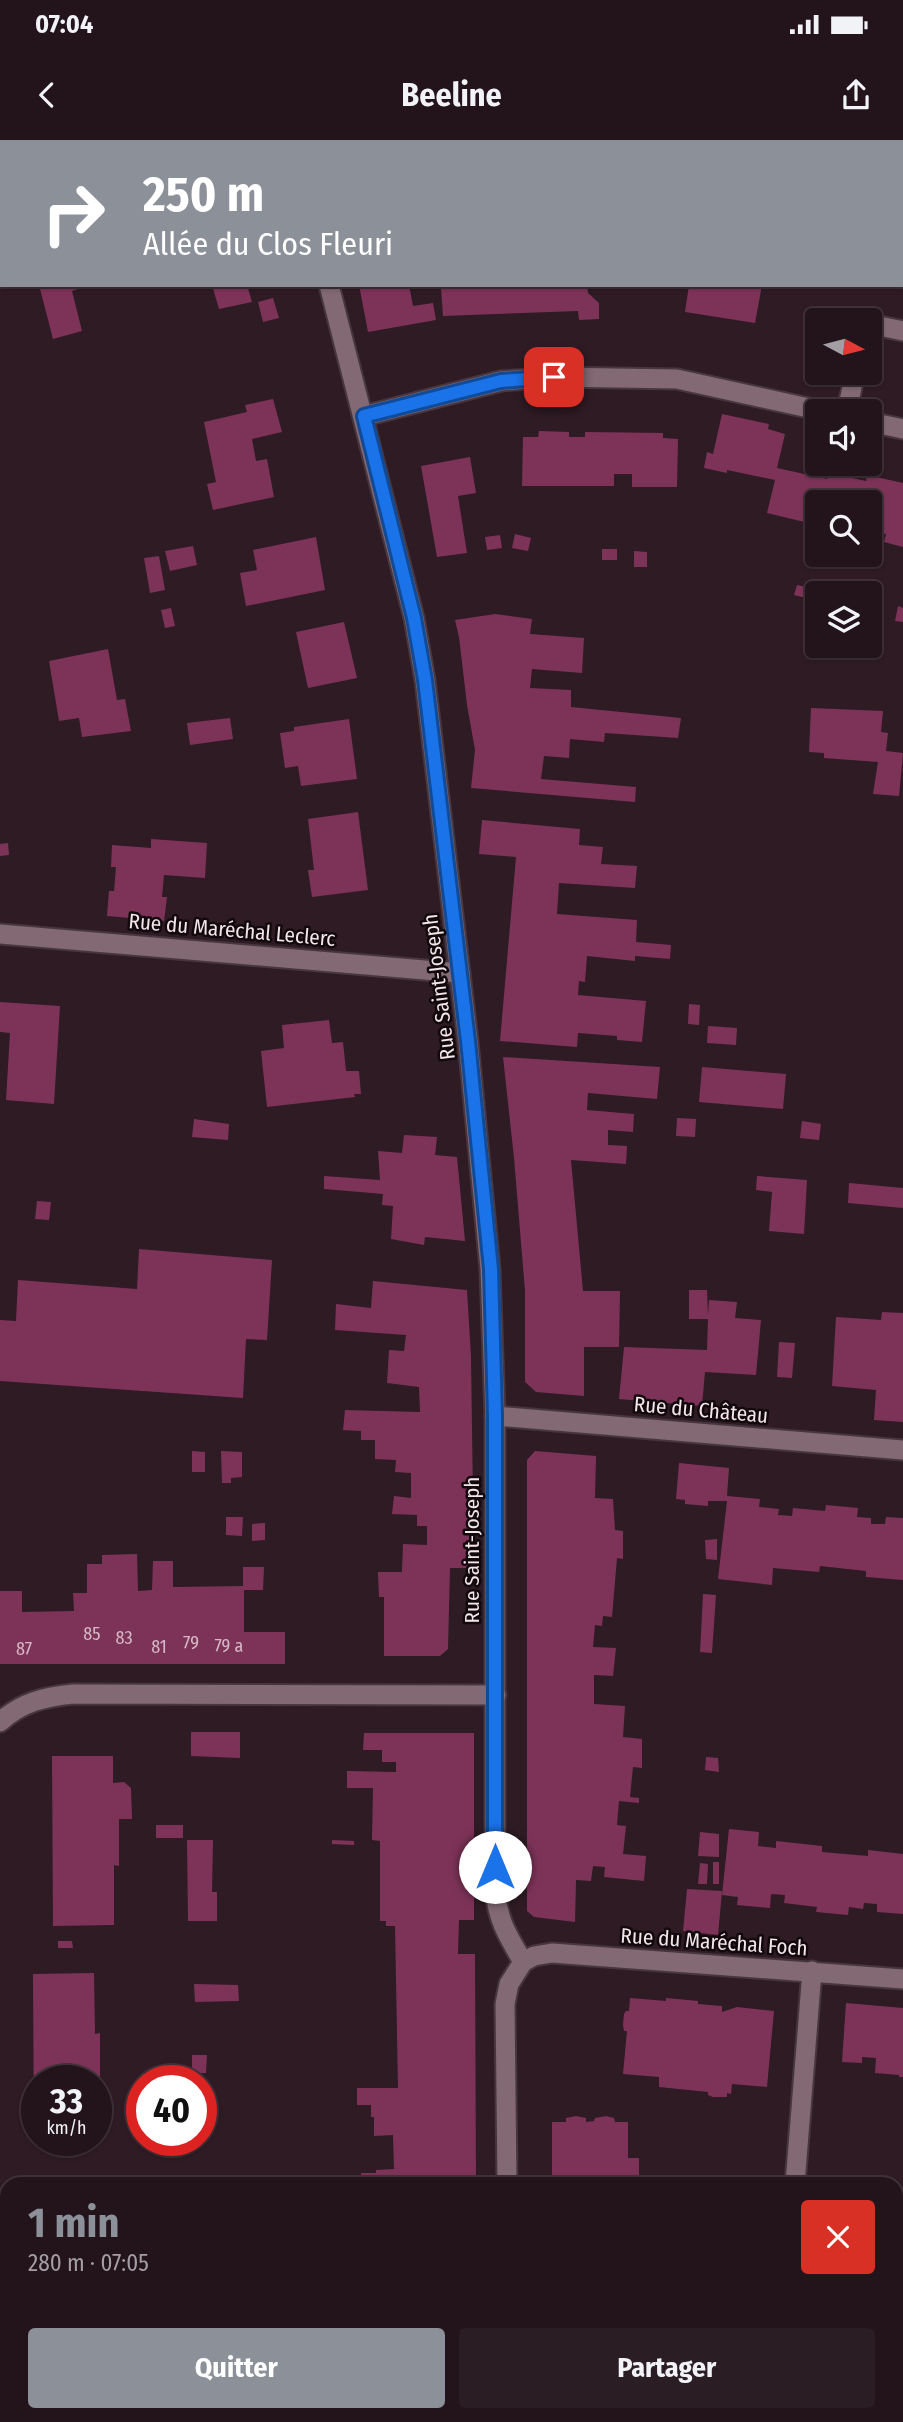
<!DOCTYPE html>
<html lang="fr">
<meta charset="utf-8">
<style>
:root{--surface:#23141b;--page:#2b1d24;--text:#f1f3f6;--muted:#a39ea3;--line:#40333a;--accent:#8c9099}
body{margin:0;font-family:"Fira Sans Condensed",sans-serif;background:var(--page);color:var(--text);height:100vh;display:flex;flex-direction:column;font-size:26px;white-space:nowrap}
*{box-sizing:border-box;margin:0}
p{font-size:23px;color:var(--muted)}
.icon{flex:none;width:38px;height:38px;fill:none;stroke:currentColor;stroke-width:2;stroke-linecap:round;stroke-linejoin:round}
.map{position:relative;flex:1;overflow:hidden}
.details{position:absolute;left:0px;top:2037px;width:903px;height:245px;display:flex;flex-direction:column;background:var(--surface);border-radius:21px 21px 0 0;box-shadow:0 2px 5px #0004,0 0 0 2px var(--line)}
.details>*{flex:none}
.top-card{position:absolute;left:0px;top:0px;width:903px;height:147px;box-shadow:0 2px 5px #0004,0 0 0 2px var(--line);background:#8c9099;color:#fff;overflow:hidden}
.needle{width:46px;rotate:97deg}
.controls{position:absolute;left:805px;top:168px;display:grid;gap:14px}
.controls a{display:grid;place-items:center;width:77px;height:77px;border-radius:7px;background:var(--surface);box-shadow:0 2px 5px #0004,0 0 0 2px var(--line);font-size:35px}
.speed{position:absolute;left:21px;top:1925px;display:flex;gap:14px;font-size:35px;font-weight:700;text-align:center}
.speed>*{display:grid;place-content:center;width:91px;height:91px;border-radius:50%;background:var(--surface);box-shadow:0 2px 5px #0004,0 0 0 2px var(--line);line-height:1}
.speed small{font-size:18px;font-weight:400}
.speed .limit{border:10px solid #d22;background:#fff;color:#111}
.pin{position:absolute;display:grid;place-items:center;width:60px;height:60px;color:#fff;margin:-30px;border-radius:14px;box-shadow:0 4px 10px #0006}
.me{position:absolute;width:77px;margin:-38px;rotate:0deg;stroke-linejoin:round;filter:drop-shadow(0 0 5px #0008)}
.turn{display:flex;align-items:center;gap:24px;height:147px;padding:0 28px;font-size:32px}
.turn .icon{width:91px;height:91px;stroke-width:2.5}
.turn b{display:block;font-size:49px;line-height:60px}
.round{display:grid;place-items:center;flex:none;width:74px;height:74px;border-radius:7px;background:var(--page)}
.headline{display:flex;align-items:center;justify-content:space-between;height:119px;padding:0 28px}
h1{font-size:42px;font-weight:700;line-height:52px;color:var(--accent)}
.action{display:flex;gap:14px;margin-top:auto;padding:14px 28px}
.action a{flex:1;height:80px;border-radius:7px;background:var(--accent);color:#fff;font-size:28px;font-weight:700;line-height:80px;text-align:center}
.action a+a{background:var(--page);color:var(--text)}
.status{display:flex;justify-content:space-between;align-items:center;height:49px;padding:0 35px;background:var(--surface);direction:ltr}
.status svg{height:19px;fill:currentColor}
header{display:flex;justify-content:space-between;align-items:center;height:91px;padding:0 28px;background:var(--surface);font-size:32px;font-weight:700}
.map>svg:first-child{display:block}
.building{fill:#7d3358}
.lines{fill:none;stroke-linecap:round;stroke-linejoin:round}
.minor-casing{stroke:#47363e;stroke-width:23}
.tertiary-casing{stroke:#47363e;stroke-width:23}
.minor{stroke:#826973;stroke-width:19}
.tertiary{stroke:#826973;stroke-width:19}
.route-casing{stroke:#114b97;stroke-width:18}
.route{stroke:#1a73e8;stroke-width:12}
.labels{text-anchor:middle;stroke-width:5;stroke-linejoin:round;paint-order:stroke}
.number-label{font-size:18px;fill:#d6b8c6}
.street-label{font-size:21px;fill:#f3e5ea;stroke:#11090c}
</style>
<div class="status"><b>07:04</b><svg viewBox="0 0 49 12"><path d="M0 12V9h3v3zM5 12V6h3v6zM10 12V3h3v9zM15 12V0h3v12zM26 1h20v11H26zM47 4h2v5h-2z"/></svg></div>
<header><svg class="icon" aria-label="back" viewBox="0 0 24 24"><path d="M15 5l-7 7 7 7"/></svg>Beeline<svg class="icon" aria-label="share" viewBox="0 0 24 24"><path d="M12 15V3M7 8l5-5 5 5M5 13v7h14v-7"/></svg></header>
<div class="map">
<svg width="903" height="2282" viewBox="0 0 903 2282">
<rect width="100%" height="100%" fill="#2f1b24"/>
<path class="building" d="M 39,145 L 91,145 L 72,151 L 82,191 L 53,199 Z
M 212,145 L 247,145 L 252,162 L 219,169 Z
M 359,145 L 409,145 L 413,166 L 433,163 L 436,180 L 368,192 Z
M 465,145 L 587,145 L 588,153 L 599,163 L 599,179 L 579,180 L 578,171 L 443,176 L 441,148 Z
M 689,145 L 762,145 L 755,183 L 685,172 Z
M 273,158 L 279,178 L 263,182 L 258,162 Z
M 273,259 L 282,292 L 252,299 L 256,321 L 267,319 L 274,357 L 213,370 L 207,344 L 216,342 L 204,282 L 247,272 L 245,265 Z
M 722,274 L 769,284 L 768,289 L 785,294 L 777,328 L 827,339 L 829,333 L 866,341 L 867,335 L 903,343 L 903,407 L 884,402 L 886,394 L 870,391 L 870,362 L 817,362 L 817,385 L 767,373 L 775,340 L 727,330 L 727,333 L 704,328 L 707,312 L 713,314 Z
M 539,291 L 569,292 L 569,297 L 585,297 L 585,292 L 663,293 L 663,298 L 678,299 L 677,347 L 632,347 L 632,334 L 614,334 L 614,346 L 522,346 L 523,297 L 538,297 Z
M 470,317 L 476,353 L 458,356 L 467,413 L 437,417 L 421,326 Z
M 515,394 L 531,398 L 528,411 L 512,408 Z
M 500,395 L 502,408 L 487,410 L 485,397 Z
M 316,397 L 325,450 L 246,466 L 240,433 L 257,430 L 253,410 Z
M 193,406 L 197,425 L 170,431 L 165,411 Z
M 602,409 L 617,409 L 617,420 L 602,420 Z
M 634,411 L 647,412 L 647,427 L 634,427 Z
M 159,416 L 165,450 L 150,453 L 144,418 Z
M 797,445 L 816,449 L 814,460 L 794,455 Z
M 870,457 L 876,459 L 872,474 L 870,473 Z
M 898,466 L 903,468 L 903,482 L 895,481 Z
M 171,468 L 175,486 L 165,488 L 161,470 Z
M 495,474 L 532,479 L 530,494 L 584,498 L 582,533 L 532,529 L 530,548 L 571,550 L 571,567 L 681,578 L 678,598 L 605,593 L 604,602 L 570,599 L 569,618 L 544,616 L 541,639 L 636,647 L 635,662 L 471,648 L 475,610 L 467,565 L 459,497 L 455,480 Z
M 344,482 L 357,538 L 308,548 L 296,492 Z
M 108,509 L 117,560 L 125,559 L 131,591 L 82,597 L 79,578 L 59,581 L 49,521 Z
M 811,568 L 883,571 L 881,592 L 888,593 L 886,611 L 903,613 L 899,656 L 873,654 L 878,622 L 824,618 L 824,613 L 809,612 Z
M 230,578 L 233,599 L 190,605 L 187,583 Z
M 349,579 L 357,639 L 301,646 L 298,626 L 285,628 L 280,593 L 294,591 L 294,587 Z
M 358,672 L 368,750 L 312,757 L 308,730 L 314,730 L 308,679 Z
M 482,680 L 580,689 L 579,705 L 603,707 L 601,724 L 637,726 L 635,748 L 559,743 L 557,774 L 637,780 L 636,802 L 671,805 L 670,819 L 635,816 L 635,821 L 587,816 L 585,842 L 579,841 L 578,855 L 646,861 L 642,902 L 617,900 L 617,896 L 578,893 L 577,907 L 500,901 L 516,717 L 479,714 Z
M 151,699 L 207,703 L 205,738 L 164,735 L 162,757 L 167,757 L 164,781 L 107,776 L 109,751 L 114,751 L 116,727 L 111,727 L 112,705 L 151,708 Z
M 8,703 L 9,715 L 0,716 L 0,704 Z
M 0,862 L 60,866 L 54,964 L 6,960 L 10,893 L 0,892 Z
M 689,864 L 700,865 L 699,885 L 688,884 Z
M 329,880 L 332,903 L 343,902 L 346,931 L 359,931 L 361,954 L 354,954 L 355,957 L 267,967 L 261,911 L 284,908 L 282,885 Z
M 708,886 L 737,888 L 736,905 L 707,903 Z
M 503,917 L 660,927 L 657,959 L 588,953 L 587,970 L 634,974 L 633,992 L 608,990 L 608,1005 L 627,1006 L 626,1024 L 571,1020 L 583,1151 L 620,1151 L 619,1207 L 584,1207 L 584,1256 L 536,1252 L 525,1242 L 525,1151 L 514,1018 Z
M 702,927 L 786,934 L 783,969 L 699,962 Z
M 677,978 L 696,979 L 695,997 L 676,996 Z
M 194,979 L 229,984 L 228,1000 L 192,997 Z
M 802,981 L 821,984 L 819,1000 L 800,998 Z
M 404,995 L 437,997 L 435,1015 L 457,1017 L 465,1101 L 425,1097 L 424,1105 L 391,1099 L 393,1066 L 382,1065 L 383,1054 L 324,1049 L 324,1036 L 380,1040 L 378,1011 L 402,1013 Z
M 757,1036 L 807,1040 L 804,1094 L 769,1091 L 772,1052 L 756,1050 Z
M 849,1043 L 903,1048 L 903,1068 L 848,1063 Z
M 37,1061 L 51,1062 L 49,1080 L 35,1079 Z
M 139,1109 L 272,1120 L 267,1200 L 246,1199 L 243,1258 L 0,1241 L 0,1180 L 16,1181 L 18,1140 L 137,1149 Z
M 373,1141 L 467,1150 L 471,1216 L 474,1428 L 450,1428 L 448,1509 L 440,1516 L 384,1516 L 384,1457 L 379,1457 L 378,1432 L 402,1432 L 403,1404 L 427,1405 L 427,1386 L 417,1386 L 417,1375 L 392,1374 L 394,1356 L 411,1358 L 411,1333 L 395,1332 L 396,1320 L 375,1319 L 375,1300 L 361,1300 L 361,1291 L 343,1290 L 345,1270 L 420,1272 L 419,1247 L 387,1243 L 389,1210 L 404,1211 L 406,1195 L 335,1190 L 336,1164 L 371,1168 Z
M 689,1150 L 707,1150 L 708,1175 L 709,1160 L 737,1162 L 735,1178 L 761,1180 L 756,1235 L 705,1232 L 702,1266 L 619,1259 L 624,1207 L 707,1210 L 708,1179 L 689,1179 Z
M 882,1172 L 903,1173 L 903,1282 L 874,1280 L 876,1250 L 832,1246 L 836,1177 L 881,1180 Z
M 779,1202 L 795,1203 L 792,1238 L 777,1237 Z
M 192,1311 L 205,1312 L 205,1332 L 192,1332 Z
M 221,1311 L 242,1312 L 242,1337 L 231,1338 L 231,1343 L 222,1343 Z
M 535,1311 L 596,1316 L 595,1358 L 613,1359 L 615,1390 L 623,1391 L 623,1419 L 617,1418 L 612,1477 L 603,1476 L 602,1486 L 595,1485 L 593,1507 L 616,1508 L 613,1536 L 594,1535 L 594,1564 L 625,1566 L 623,1597 L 642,1599 L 642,1628 L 633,1627 L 630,1657 L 639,1658 L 639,1663 L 619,1661 L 617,1685 L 626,1686 L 623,1714 L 646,1716 L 644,1741 L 604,1737 L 605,1727 L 593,1726 L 591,1741 L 576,1740 L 575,1782 L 534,1777 L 527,1771 L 527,1320 Z
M 679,1323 L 729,1328 L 727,1356 L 760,1359 L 759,1367 L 779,1369 L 778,1375 L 792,1376 L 793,1368 L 825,1371 L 826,1365 L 858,1368 L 857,1377 L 871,1378 L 871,1384 L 885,1384 L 886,1377 L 903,1378 L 903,1440 L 866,1437 L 866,1431 L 820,1426 L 819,1432 L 773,1428 L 772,1445 L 718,1439 L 727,1361 L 708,1361 L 708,1366 L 685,1364 L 685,1360 L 676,1359 Z
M 226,1377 L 243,1377 L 242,1396 L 226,1395 Z
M 265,1383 L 265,1400 L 252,1401 L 252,1384 Z
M 717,1399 L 717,1420 L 706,1419 L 705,1400 Z
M 137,1414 L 138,1451 L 152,1450 L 153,1421 L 173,1421 L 173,1447 L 243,1446 L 243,1427 L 264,1427 L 263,1450 L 244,1450 L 244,1492 L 285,1492 L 285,1524 L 0,1524 L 0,1451 L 22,1451 L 22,1472 L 74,1471 L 73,1453 L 87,1453 L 87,1424 L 102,1424 L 102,1415 Z
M 703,1454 L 716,1455 L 712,1513 L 700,1512 Z
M 191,1592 L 240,1592 L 240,1618 L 191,1616 Z
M 364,1593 L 474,1593 L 474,1780 L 459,1780 L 458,1814 L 475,1814 L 476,2044 L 361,2044 L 361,2033 L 376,2033 L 376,2030 L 394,2029 L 393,1995 L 374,1996 L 374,1977 L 371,1977 L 371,1965 L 357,1965 L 357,1948 L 398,1948 L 395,1786 L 386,1786 L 386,1781 L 380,1781 L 380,1701 L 372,1700 L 373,1648 L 347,1648 L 347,1631 L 396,1632 L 396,1622 L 382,1622 L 382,1610 L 363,1610 Z
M 52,1616 L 113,1616 L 113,1643 L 124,1642 L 131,1648 L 132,1679 L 119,1679 L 119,1726 L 114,1725 L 114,1785 L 53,1786 Z
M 706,1617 L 718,1618 L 719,1632 L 705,1630 Z
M 156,1685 L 183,1685 L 183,1698 L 156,1698 Z
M 729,1689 L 759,1692 L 758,1706 L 776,1708 L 776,1701 L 822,1706 L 822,1712 L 868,1716 L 868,1710 L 903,1714 L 903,1774 L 877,1772 L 877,1764 L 864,1763 L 863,1769 L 849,1767 L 848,1775 L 816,1772 L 817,1767 L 784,1763 L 785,1755 L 771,1754 L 770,1768 L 737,1765 L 738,1757 L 722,1755 Z
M 700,1692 L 719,1694 L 719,1717 L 698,1716 Z
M 187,1700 L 213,1700 L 212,1752 L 217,1752 L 217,1781 L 188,1781 Z
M 332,1700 L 354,1701 L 354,1705 L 332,1704 Z
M 713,1722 L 719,1722 L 719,1744 L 713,1744 Z
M 700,1723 L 708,1724 L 707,1744 L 698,1744 Z
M 687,1749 L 722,1751 L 718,1795 L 683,1791 Z
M 58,1801 L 72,1801 L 73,1808 L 58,1808 Z
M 94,1833 L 95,1894 L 100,1893 L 100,1943 L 96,1943 L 96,1941 L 37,1941 L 37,2000 L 95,2000 L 95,2003 L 34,2003 L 33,1834 Z
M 194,1844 L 238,1845 L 239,1861 L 195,1862 Z
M 630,1858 L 666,1861 L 666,1858 L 698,1861 L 698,1864 L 722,1866 L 722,1872 L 737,1867 L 774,1871 L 767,1947 L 732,1944 L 731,1954 L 727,1953 L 727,1957 L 713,1957 L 708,1955 L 708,1952 L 659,1947 L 659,1937 L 623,1934 L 627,1891 L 624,1891 L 623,1885 L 624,1874 L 626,1871 L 629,1871 Z
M 846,1863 L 903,1868 L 903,1937 L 899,1937 L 899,1935 L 875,1933 L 876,1918 L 862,1917 L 862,1923 L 842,1922 Z
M 192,1915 L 207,1915 L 206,1933 L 192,1933 Z
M 160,1931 L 167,1938 L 165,1941 L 156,1941 L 153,1937 Z
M 576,1976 L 586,1978 L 586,1982 L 594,1981 L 595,1978 L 606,1976 L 614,1978 L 615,1982 L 628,1982 L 628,2018 L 639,2018 L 639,2044 L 552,2044 L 552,1982 L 566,1982 L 566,1978 Z
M 896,2048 L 903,2048 L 898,2112 L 896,2112 Z
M 896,2226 L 903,2226 L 903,2282 L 855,2282 L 856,2275 L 896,2275 Z
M 41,2275 L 77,2275 L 77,2280 L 41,2279 Z
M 391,2275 L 478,2275 L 478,2282 L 392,2282 Z
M 548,2275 L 599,2275 L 599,2282 L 549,2282 Z
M 652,2275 L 685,2275 L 685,2282 L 652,2282 Z
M 719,2275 L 752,2275 L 752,2282 L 719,2282 Z
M 760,2275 L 842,2275 L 842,2282 L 772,2282 L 759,2281 Z"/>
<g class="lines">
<g class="minor-casing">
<path id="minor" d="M 870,184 L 903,191
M 847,271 L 855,233
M 364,276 L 501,241 L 554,237 L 677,239 L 822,271
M 870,282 L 903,289
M 0,794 L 460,833
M 495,1276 L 903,1310
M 0,1582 C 22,1562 44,1557 73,1554 L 496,1555
M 523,1822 L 534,1816 L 552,1813 L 903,1839
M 795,2044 L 812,1831
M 896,2168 L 903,2168
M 698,2282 L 698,2275"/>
</g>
<g class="tertiary-casing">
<path id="tertiary" d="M 292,0 L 292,2
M 329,145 L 414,478 L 425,540 L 468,901 L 490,1129 L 495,1276 L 495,1751 C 498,1781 508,1796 523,1822 L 509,1844 L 505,1864 L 507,2044
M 511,2275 L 511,2282"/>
</g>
<use href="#minor" class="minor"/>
<use href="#tertiary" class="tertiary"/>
</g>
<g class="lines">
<g class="route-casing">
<path id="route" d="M 495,1727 L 495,1276 L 491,1129 L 468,901 L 425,540 L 414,478 L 364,276 L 501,241 L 554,237"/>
</g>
<use href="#route" class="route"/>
</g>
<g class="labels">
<g class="number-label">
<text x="92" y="1500">85</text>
<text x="124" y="1504">83</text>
<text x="191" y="1509">79</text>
<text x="229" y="1512">79 a</text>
<text x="159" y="1513">81</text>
<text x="24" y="1515">87</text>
</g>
<g class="street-label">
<text transform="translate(232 790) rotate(5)" y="7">Rue du Maréchal Leclerc</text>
<text transform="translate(439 847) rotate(-97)" y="7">Rue Saint-Joseph</text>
<text transform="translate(701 1270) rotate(5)" y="7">Rue du Château</text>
<text transform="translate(472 1410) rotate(-90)" y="7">Rue Saint-Joseph</text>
<text transform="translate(714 1802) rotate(4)" y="7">Rue du Maréchal Foch</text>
</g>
</g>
</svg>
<div class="controls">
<a><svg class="needle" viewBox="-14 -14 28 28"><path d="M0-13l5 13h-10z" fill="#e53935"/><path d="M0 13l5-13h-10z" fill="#a39ea3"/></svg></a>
<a><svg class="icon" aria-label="sound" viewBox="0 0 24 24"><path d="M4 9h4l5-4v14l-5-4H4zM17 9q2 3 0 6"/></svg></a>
<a><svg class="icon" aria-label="search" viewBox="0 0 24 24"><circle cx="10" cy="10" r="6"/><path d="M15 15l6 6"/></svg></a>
<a><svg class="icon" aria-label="layers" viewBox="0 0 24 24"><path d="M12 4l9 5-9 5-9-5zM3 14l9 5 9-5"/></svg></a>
</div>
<div class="speed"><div>33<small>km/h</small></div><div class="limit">40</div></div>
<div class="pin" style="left:554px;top:237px;background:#d93025"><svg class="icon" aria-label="arrive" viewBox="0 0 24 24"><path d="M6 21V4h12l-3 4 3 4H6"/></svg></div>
<svg class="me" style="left:495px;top:1727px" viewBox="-20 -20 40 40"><circle r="19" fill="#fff"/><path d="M0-13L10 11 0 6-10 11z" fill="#1a73e8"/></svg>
<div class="top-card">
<div class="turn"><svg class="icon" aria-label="right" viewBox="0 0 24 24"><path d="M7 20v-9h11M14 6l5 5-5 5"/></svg><div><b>250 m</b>Allée du Clos Fleuri</div></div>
</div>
<section class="details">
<div class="headline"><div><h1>1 min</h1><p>280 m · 07:05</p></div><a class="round" style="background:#d93025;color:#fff"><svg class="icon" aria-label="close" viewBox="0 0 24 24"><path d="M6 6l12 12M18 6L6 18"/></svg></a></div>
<div class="action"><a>Quitter</a><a>Partager</a></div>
</section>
</div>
